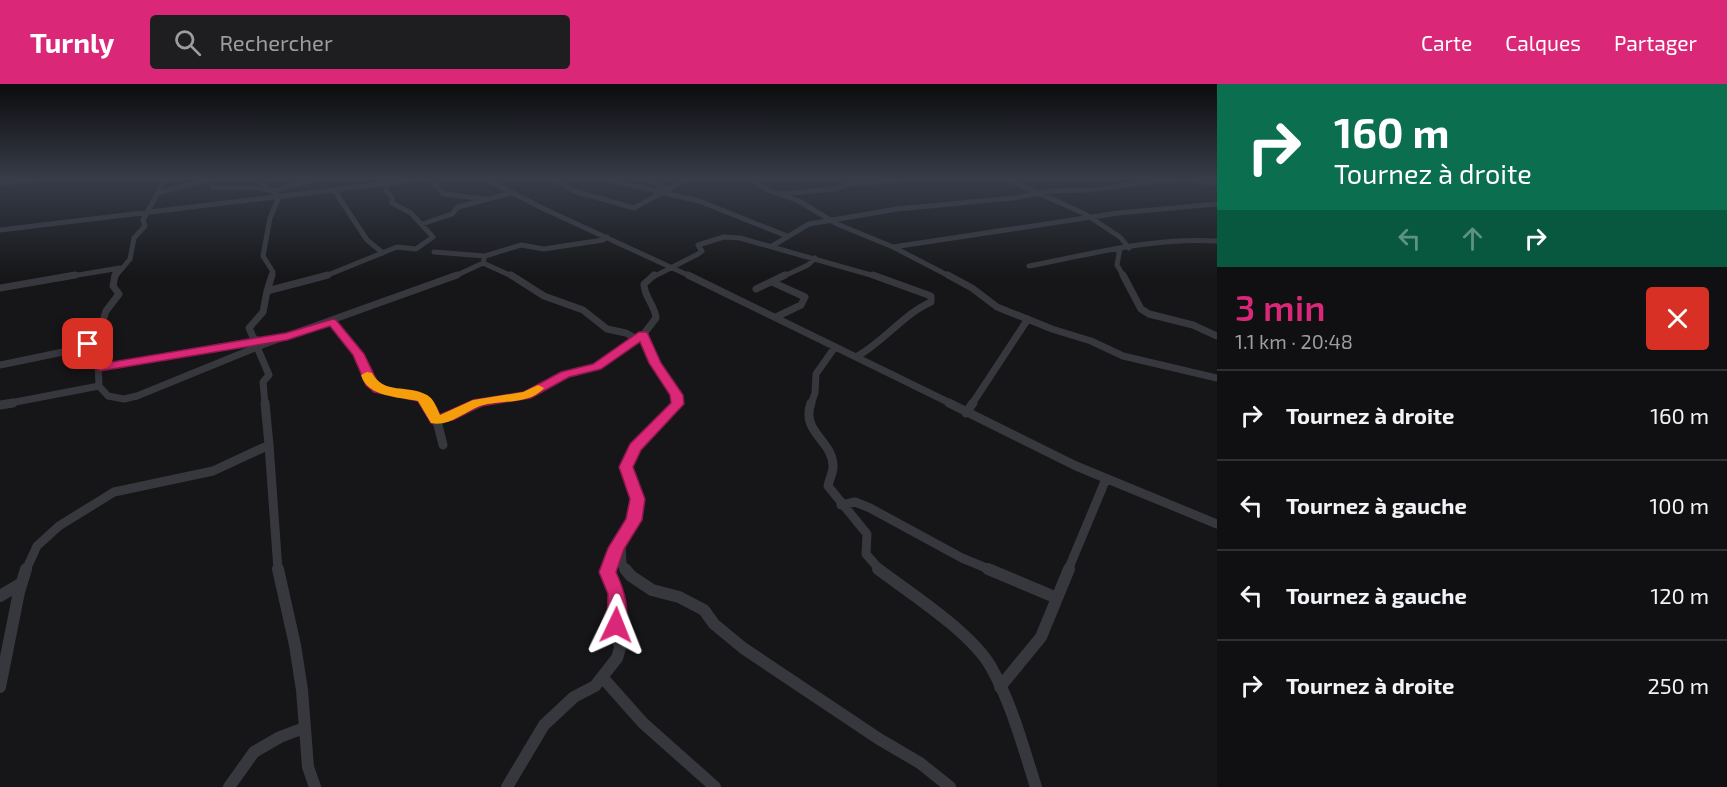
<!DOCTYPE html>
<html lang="fr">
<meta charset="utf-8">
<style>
:root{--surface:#101012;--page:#1e1e20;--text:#f1f3f6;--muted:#9c9d9f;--line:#303032;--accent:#db2777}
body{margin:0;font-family:"Exo 2",sans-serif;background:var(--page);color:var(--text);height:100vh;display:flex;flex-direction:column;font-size:22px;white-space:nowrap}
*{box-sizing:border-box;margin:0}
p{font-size:20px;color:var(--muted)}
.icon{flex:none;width:33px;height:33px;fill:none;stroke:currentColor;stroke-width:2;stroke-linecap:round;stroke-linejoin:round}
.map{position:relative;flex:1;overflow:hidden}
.sheet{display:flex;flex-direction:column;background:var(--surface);width:510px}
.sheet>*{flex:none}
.hud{background:#0b6e4f;color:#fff;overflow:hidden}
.pin{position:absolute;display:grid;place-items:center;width:51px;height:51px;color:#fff;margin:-26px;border-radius:12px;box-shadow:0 3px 9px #0006}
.me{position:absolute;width:66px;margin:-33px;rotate:2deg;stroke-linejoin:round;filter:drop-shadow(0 0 4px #0008)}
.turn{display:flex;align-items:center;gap:21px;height:126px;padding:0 18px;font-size:27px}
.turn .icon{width:78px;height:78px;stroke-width:2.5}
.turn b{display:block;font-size:42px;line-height:51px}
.lanes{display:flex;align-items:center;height:57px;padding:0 18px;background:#0003;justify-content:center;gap:30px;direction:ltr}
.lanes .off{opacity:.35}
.round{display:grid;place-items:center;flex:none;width:63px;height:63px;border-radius:6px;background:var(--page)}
.summary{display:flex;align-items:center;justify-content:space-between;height:102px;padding:0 18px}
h1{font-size:36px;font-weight:600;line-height:45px;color:var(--accent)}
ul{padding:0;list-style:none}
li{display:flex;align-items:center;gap:18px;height:90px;padding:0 18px;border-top:2px solid var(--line)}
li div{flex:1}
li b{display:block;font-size:22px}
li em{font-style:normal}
header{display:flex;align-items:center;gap:36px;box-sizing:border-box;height:84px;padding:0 30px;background:var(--accent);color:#fff}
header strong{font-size:28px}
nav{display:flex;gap:33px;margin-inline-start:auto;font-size:21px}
.search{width:420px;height:54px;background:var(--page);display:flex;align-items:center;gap:15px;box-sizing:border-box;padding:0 21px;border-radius:6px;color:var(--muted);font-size:22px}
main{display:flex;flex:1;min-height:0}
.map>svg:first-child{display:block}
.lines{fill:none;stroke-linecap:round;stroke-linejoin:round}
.street-far3{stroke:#37383d;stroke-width:5}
.street-far2{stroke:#37383d;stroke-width:7}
.street-far1{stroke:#37383d;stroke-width:9}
.street{stroke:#37383d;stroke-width:12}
.route{fill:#db2777;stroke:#8e194d;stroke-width:1.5}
.slow{fill:#f59e0b}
</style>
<header>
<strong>Turnly</strong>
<div class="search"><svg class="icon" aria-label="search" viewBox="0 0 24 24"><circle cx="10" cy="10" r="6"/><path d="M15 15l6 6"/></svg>Rechercher</div>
<nav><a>Carte</a><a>Calques</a><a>Partager</a></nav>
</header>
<main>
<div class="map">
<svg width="1217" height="703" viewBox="0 0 1217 703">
<rect width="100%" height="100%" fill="#161618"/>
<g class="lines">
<path class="street-far3" d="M 429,95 L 444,110 L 486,115
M 486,95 L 542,124 L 692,193
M 551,95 L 574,107 L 634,124 L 687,95
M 605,95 L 699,117 L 787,152
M 646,95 L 669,107
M 751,95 L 768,106 L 799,117 L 837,140 L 893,163 L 1118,129 L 1217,120
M 1007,95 L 1085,130 L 1120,153 L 1129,164
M 0,99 L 53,95
M 267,104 L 262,100 L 269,95
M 334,106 L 367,156 L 383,169
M 158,109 L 209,96 L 214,104 L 258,104 L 273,107
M 779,110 L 834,105 L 850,100 L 916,95
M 422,140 L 452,130 L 458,123 L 511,109
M 0,146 L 424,95
M 772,162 L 809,140 L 897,125 L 1013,114 L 1050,107 L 1091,106 L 1157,97 L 1192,96 L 1217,100
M 893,163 L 951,193
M 1120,164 L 1117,181 L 1124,193
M 434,168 L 485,172
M 483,179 L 514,193
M 1029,182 C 1091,170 1154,153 1217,157
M 66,193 L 120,184
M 115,193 L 130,175 L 134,154 L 145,142 L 143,136 L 165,95
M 271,193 L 273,188 L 263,172 L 270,134 L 279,113 L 273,107 L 318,95
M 323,193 L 397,163 L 416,165 L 433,153 L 411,129 L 392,119 L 392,113 L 386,107 L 385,95
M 453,193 L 483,179 L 485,172 L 521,161 L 544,165 L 603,156 L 607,153
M 653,193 L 698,170 L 702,167 L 698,161 L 724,153 L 740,154 L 878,193
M 782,193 L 808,181 L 815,174"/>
<path class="street-far2" d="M 115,191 L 113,202 L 119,210 L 106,227 L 97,256 L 99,302 L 108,312 L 124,315 L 137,312 L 262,261 L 457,191
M 511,191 L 544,212 L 583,226 L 607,245 L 626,249 L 635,254
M 654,191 L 644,200 C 644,213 655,221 656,234 L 643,251 C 650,277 671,294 677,320
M 688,191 L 952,320
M 948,191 L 972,204 L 997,223 L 1052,245 L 1091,257 L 1123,272 L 1217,294
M 1123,191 L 1141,225 L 1149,230 L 1193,241 L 1217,252
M 772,198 L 805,213 L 801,221 L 776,233
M 0,204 L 75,191
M 756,205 L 785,191
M 267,207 L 272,191
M 332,238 L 359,270 L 373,301 L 378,305 L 418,312 L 428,320
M 262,261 L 253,253 L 249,244 L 263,228 L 267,207 L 328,191
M 257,263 L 269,291 L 263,298 L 265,320
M 856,273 C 884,258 902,231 931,218 L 931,212 L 873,191
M 0,281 L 63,268 L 97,256
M 100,284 L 259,256
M 5,320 L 99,302
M 475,320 L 527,311 L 565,291 L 597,283 L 643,251
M 811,320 L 815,309 L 816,290 L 835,263
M 972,320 L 1028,235"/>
<path class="street-far1" d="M 427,319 L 438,341 L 443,361
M 811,319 C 800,348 834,357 833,383 C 833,389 829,396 828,402 L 867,450 L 866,470 L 880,486
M 949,319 L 1076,382 L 1217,440
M 0,321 L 13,319
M 966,329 L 973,319
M 436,336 L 480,319
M 269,361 L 278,486
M 841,421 L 855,418 L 870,424 L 962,474 L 991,486
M 621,456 L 622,481 L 626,486
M 26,486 L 37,462 L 59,442 L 114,408 L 213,387 L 269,361 L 265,319
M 608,486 L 635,430 L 636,409 L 626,383 L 635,364 L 677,319
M 1068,486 L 1106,395"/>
<path class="street" d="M 278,485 L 295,561 L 302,606 L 308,683 L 315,703
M 625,485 L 631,492 L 652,506 L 679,513 L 704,526 L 714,540 L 743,564 L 879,655 L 920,679 L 950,703
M 878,485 C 910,509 971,548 991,583 C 1012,620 1023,663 1036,703
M 988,485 L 1057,514
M 0,512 L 22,499
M 603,594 L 643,639 L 715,703
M 0,603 L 19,508 L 26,485
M 1000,603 L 1041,553 L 1069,485
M 229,703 L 254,668 L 280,653 L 304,644
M 507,703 L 544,641 L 574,613 L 595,602 L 617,574 L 620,564 L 616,541 L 617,510 L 607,488 L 608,485"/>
</g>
<linearGradient id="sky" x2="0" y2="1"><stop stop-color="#0c0c0d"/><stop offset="0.49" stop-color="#363c48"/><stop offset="1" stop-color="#363c48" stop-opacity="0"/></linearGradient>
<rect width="1217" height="193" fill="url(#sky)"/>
<path class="route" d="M 333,235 L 336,236 L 364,270 L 378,299 C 404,315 423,295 440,331 L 473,316 L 524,308 L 561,288 L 593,280 L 639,248 L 647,248 L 661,279 L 683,311 L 684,320 L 641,366 L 633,383 L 645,415 L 642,436 L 624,465 L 616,488 C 624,506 632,528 622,547 L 616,549 L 609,547 L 607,541 L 608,510 L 599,488 L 608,464 L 626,435 L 630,415 L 619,383 L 630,360 L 671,319 L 670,311 L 649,279 L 640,258 L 601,285 L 569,293 L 531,314 L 481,322 L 453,336 L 431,339 L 418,317 L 374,308 L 366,301 L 353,271 L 330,242 L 287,256 L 100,287 L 94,284 L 92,262 L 84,262 L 82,260 L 93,254 L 101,254 L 106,279 L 286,249 Z"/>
<path class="slow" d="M 367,288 L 372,289 C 384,311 407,300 427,311 C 434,315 437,324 440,331 L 473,316 L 523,308 L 538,301 L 544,304 C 528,322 501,315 480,322 C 464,328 449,343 431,339 L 418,317 C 399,313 367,313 361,291 Z"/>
</svg>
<div class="pin" style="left:88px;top:260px;background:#d93025"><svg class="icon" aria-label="arrive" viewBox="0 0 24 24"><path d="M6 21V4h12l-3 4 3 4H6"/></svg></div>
<svg class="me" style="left:616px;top:541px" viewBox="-20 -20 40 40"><path d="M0-17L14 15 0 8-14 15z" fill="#db2777" stroke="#fff" stroke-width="4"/></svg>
</div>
<section class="sheet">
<div class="hud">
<div class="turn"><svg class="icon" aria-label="right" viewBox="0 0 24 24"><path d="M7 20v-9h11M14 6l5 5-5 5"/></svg><div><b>160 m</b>Tournez à droite</div></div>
<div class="lanes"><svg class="icon off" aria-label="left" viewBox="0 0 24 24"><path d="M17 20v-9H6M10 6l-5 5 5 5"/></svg><svg class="icon off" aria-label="ahead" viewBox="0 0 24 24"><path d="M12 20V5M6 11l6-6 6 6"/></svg><svg class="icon" aria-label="right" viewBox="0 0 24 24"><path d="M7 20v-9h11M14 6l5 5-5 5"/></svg></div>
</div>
<div class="summary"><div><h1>3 min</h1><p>1.1 km · 20:48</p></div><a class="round" style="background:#d93025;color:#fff"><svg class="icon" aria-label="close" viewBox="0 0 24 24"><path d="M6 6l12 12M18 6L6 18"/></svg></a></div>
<ul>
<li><svg class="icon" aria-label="right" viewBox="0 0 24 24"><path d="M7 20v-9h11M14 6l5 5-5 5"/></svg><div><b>Tournez à droite</b></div><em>160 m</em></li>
<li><svg class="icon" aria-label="left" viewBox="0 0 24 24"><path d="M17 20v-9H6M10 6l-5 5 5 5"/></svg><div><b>Tournez à gauche</b></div><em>100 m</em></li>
<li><svg class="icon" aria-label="left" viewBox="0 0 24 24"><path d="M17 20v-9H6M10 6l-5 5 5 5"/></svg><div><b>Tournez à gauche</b></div><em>120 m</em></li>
<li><svg class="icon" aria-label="right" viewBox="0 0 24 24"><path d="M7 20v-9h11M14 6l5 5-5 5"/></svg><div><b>Tournez à droite</b></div><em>250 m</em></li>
</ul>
</section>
</main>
